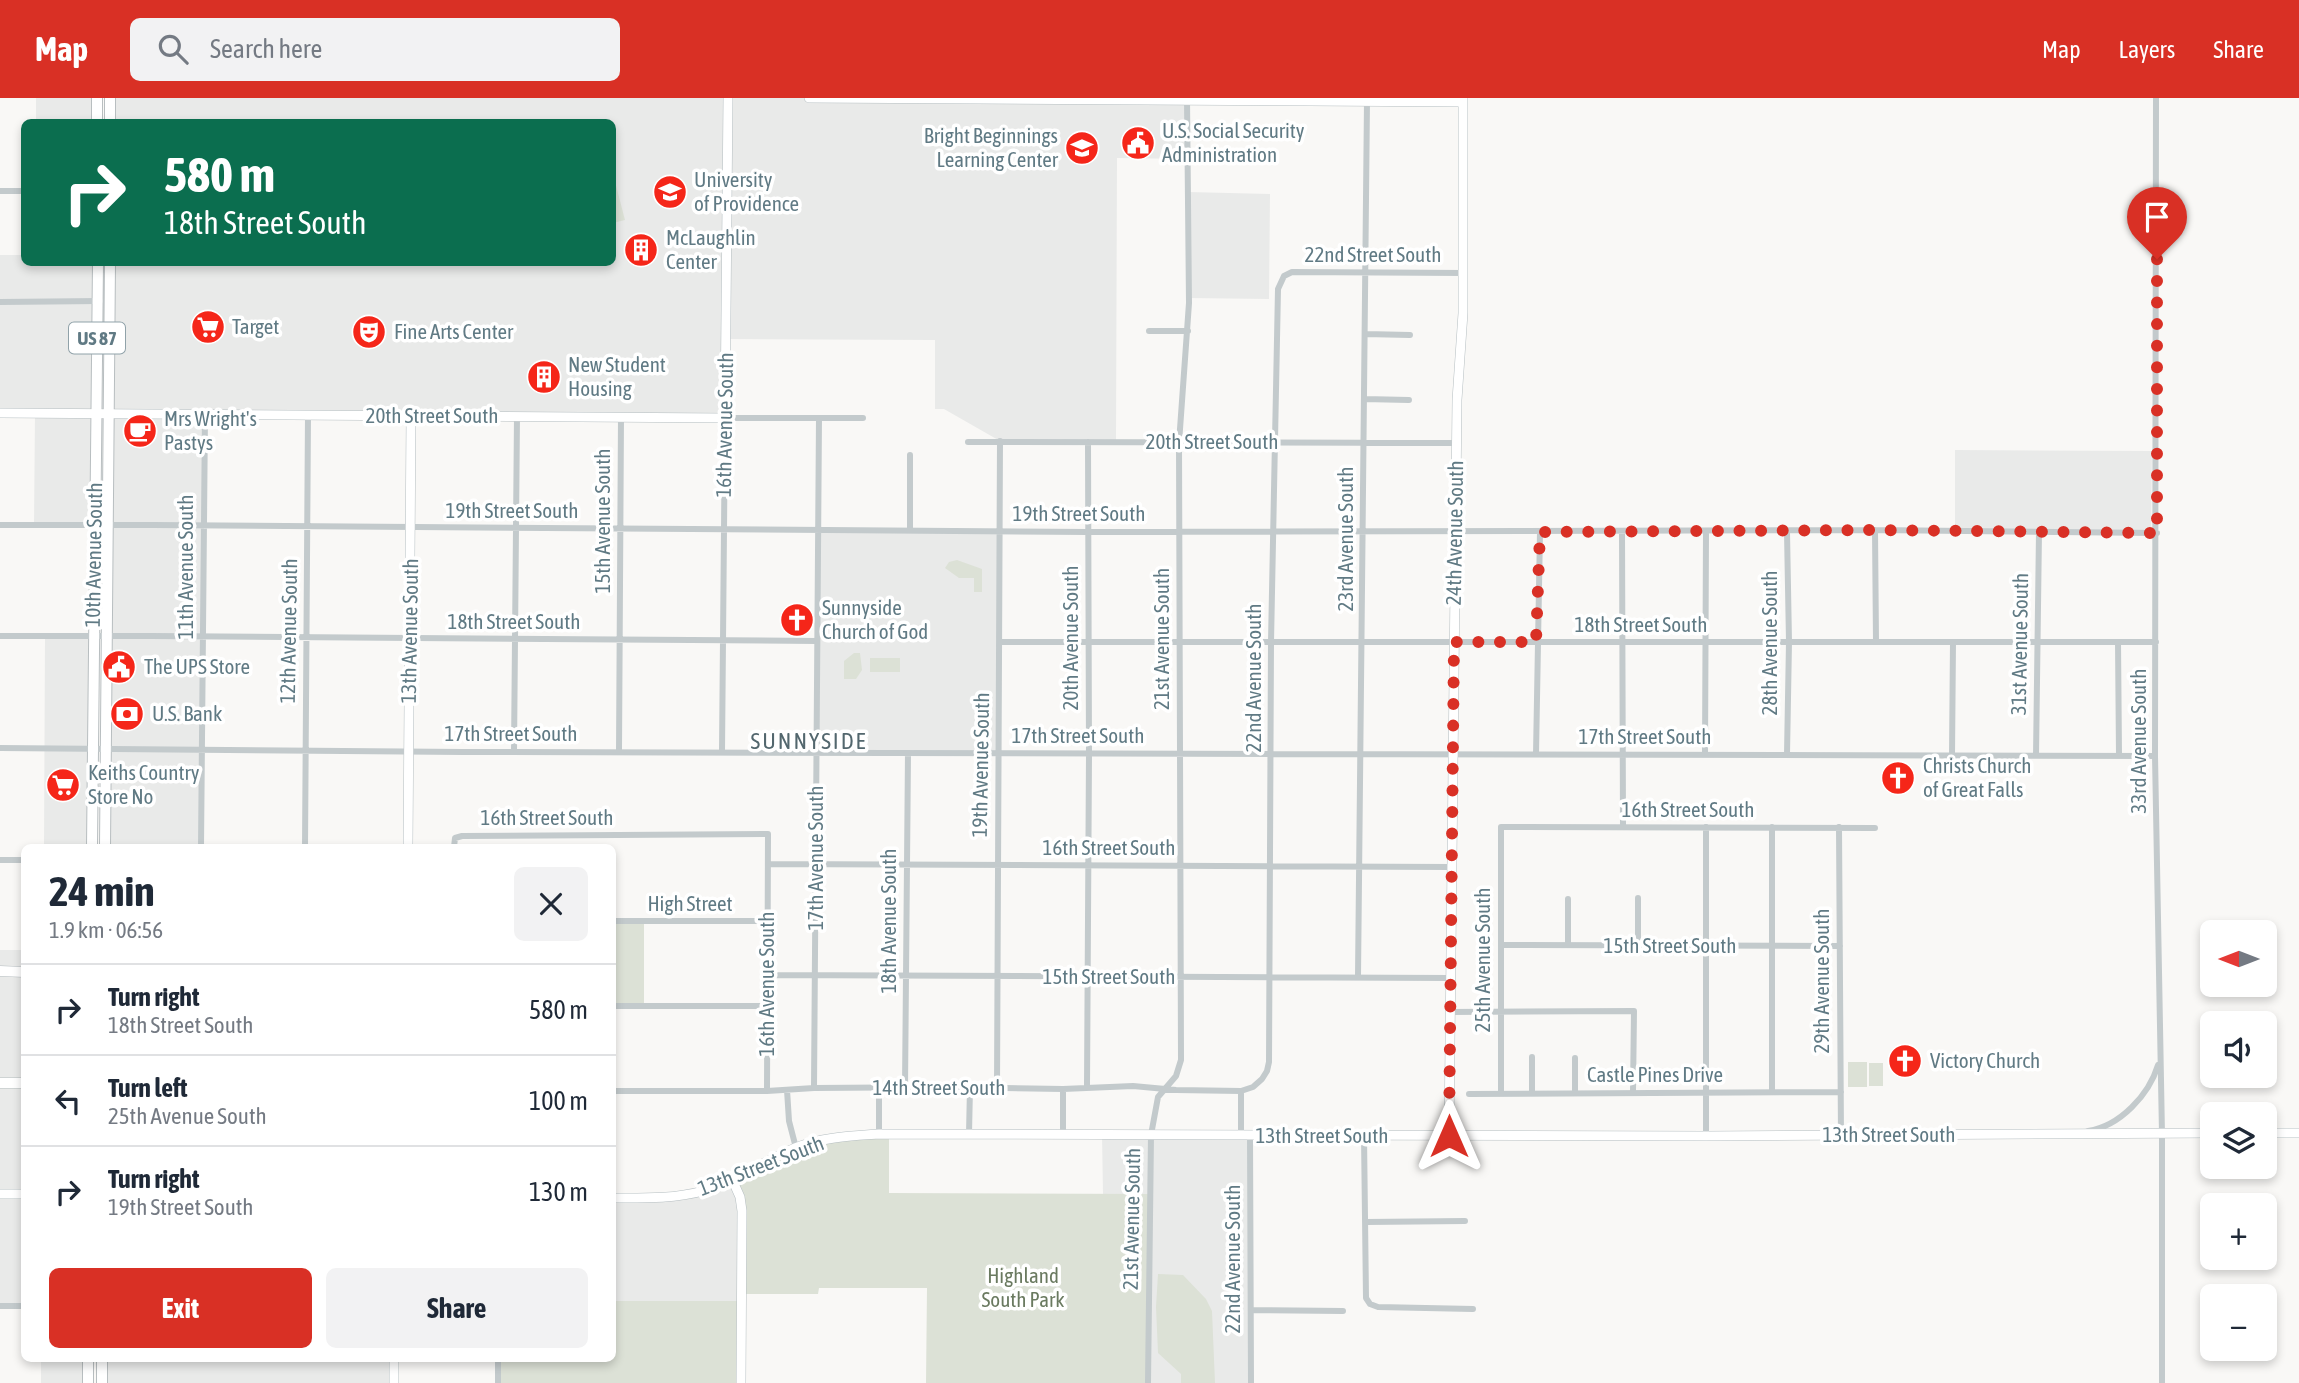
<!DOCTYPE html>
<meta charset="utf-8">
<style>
:root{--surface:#fff;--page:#f2f2f3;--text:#1f2937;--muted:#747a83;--line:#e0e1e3;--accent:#d93025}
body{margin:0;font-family:"Asap Condensed",sans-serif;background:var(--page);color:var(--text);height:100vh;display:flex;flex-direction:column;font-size:26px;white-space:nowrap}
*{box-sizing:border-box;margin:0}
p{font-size:23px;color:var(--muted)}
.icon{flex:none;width:38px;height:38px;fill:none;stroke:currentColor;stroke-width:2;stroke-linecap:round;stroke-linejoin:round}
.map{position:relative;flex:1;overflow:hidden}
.details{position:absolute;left:21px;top:746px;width:595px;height:518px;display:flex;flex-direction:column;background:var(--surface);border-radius:10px;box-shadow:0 4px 10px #0003}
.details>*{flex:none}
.top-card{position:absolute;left:21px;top:21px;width:595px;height:147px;border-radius:10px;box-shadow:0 4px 10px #0003;background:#0b6e4f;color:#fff;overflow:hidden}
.needle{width:46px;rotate:270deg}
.buttons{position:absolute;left:2200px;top:822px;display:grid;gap:14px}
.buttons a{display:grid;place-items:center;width:77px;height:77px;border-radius:10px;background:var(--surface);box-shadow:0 4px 10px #0003;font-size:35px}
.pin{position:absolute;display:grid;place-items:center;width:60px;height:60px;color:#fff;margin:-72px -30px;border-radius:50% 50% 50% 0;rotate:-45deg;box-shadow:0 0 7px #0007}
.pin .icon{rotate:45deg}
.me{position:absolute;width:77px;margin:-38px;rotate:0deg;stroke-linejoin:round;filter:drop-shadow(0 0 5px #0008)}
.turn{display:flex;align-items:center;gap:24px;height:147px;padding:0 28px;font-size:32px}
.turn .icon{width:91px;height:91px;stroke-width:2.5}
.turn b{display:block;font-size:49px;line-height:60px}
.round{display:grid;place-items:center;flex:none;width:74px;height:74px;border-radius:10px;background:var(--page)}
.headline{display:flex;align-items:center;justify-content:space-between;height:119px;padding:0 28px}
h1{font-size:42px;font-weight:700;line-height:52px}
.button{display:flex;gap:14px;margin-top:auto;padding:14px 28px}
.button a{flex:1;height:80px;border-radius:10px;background:var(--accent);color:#fff;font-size:28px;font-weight:700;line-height:80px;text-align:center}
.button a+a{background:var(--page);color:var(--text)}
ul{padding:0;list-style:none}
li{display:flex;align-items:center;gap:21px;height:91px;padding:0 28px;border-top:2px solid var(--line)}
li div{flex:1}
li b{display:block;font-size:26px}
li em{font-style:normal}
header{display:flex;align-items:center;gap:42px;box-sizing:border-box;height:98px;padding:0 35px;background:var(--accent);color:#fff}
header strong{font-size:33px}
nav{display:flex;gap:38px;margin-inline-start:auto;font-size:24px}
.search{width:490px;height:63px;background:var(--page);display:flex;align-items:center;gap:18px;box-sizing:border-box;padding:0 24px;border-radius:10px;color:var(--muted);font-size:26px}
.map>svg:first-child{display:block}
.built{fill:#e9eae9}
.green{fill:#dce1d6}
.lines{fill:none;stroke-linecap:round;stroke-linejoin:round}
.secondary-casing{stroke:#b5bec1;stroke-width:10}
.primary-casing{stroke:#b6bdc0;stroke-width:11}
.highway-casing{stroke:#b8bec0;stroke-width:12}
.street{stroke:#c3cacc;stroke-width:6}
.secondary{stroke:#fff;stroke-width:9}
.primary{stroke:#fff;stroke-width:10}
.highway{stroke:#fff;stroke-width:10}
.route{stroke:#d93025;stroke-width:12;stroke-dasharray:0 21.6}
.labels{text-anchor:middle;stroke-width:7;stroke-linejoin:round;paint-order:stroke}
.shield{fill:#fff;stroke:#90a2a9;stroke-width:2}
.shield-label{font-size:19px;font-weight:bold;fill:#607a84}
.poi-label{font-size:21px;fill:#607a84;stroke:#fff;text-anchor:start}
.street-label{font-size:21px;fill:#607a84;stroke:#fff}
.park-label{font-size:21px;fill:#6a7a60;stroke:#fff}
.neighbourhood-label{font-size:23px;letter-spacing:2px;fill:#53676e;stroke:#fff}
</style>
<header>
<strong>Map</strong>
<div class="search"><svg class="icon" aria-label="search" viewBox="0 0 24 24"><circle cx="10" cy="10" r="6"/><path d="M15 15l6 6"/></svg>Search here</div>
<nav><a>Map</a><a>Layers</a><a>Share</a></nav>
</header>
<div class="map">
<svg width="2299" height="1285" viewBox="0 0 2299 1285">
<rect width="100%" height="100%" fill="#f9f8f6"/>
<path class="built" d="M 36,0 L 97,0 L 97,24 L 36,24 Z
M 110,0 L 809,0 L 1187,3 L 1188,61 L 1117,60 L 1116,344 L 1000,343 L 944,311 L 935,311 L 935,242 L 726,241 L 725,320 L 205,316 L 201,749 L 105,749 L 109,165 L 612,164 L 612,24 L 110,24 Z
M 1188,94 L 1270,96 L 1269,201 L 1188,200 Z
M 0,157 L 24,157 L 24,164 L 98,165 L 95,428 L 34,427 L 35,316 L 0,315 Z
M 1955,352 L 2152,353 L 2151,435 L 1955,434 Z
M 818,431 L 1000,433 L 999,655 L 817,655 Z
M 45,539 L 94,539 L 92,749 L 44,749 Z
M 0,852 L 24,852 L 24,1208 L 0,1208 Z
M 1102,1036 L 1250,1037 L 1251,1285 L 1148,1285 L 1150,1096 L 1103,1096 Z
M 732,1081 L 740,1099 L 741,1203 L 613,1203 L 612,1100 L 680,1097 Z
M 41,1260 L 88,1260 L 88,1285 L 41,1285 Z
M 102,1260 L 394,1260 L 394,1285 L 101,1285 Z"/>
<path class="green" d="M 612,72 L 625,122 L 613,125 L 612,125 Z
M 957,462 L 982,471 L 982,494 L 974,494 L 974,480 L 959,480 L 945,470 L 949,464 Z
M 854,555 L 860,555 L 862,572 L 856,581 L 844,581 L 844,563 Z
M 870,560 L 900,560 L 900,574 L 870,574 Z
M 613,823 L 644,823 L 644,908 L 613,908 Z
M 1848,964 L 1867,964 L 1867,989 L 1848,989 Z
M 1869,965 L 1883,965 L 1883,988 L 1869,988 Z
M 889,1036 L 889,1095 L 1150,1096 L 1148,1285 L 926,1285 L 927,1190 L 819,1190 L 818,1196 L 741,1196 L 742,1113 L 732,1081 L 796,1050 Z
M 1158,1176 L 1183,1177 L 1206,1201 L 1212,1213 L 1215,1285 L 1181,1285 L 1181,1276 L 1158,1255 L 1156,1209 Z
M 613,1203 L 741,1203 L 741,1285 L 498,1285 L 498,1260 L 612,1260 Z"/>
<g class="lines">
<g class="secondary-casing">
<path id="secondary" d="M 809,0 L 1463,4
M 0,315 L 725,320 L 728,0
M 408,749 L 411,318
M 2264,1035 L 2299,1035
M 1449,1038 L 1457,302 L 1463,215 L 1463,0
M 732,1081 L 740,1099 L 742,1113 L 741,1285
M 0,1096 L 24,1096
M 612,1100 C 642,1100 674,1101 703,1093 C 736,1083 764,1063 795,1050 C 822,1039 851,1038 879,1036 L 1706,1038 L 2212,1035
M 394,1285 L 394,1260"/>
</g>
<g class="primary-casing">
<path id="primary" d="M 0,873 L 24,874
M 0,985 L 24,985"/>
</g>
<g class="highway-casing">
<path id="highway" d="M 97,0 L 97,24
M 110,24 L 110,0
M 92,749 L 98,164
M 105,749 L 110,164
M 102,1260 L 102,1285
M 88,1285 L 88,1260"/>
</g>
<path class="street" d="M 2156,0 L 2155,658 L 2162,1036 L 2162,1285
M 0,93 L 24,93
M 0,204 L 100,203
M 1149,233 L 1188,233
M 1365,236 L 1410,237
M 1364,301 L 1409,302
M 968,344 L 1456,345
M 0,427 L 153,427 L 1088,434 L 1875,432 L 2157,435
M 910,432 L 910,357
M 1875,432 L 1876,544
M 1622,433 L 1623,729
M 0,538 L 151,538 L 817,543
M 1000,544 L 2156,544
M 2118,544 L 2119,657
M 0,650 L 463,654 L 2155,658
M 514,654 L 517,318
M 619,654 L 621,319
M 722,654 L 725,320 L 863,320
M 1536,656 L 1540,434
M 1705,656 L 1706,434
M 1787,656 L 1789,544 L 1787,434
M 1952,657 L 1953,544
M 2036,658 L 2039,434
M 1706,729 L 1706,1038
M 1839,729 L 1841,1038
M 201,749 L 205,316
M 305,749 L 308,317
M 454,749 L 455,740 L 462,738 L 768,736 L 767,993
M 0,762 L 24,762
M 768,766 L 1451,769
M 612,823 L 767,823
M 1501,847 L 1840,848
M 1568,847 L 1568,801
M 1638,847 L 1638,800
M 767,877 L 1450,880
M 1358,879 L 1367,3
M 612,908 L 767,908
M 1450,914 L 1634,913 L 1633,994
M 1532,959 L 1532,995
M 1575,960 L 1575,994
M 1087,989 L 1089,656 L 1088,344
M 814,990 L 819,320
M 905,990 L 908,655
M 997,990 L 1000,343
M 879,991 L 879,1036
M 787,992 L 789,1023 L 796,1050
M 612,993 L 767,993 L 814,990 L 951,989 L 1063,991 L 1133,988 L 1176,992 L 1241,993 L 1253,989 L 1262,981 L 1267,973 L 1269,964 L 1271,544 L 1278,191 L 1284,178 L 1292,174 L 1464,175
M 1241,993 L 1241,1037
M 1772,994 L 1772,729
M 1501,995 L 1501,729 L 1875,730
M 1469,996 L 1841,994
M 2088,1033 C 2120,1028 2149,997 2158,967
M 969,1036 L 970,989
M 1063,1036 L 1063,991
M 1250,1037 L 1251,1285
M 1364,1038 L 1366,1200 L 1370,1206 L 1378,1209 L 1473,1211
M 1366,1124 L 1465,1123
M 0,1208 L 24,1208
M 1251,1212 L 1343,1213
M 498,1285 L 498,1260
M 1148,1285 L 1151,1037 L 1158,999 L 1176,978 L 1181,962 L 1179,345 L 1189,205 L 1187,1"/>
<use href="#secondary" class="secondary"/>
<use href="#primary" class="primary"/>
<use href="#highway" class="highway"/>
</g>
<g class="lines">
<path class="route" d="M 1449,1038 L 1454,544 L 1536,544 L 1540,434 L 1875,432 L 2157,435 L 2157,161"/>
</g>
<defs>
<g id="civic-disc" transform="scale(1.75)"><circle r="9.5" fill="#f52619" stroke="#fff"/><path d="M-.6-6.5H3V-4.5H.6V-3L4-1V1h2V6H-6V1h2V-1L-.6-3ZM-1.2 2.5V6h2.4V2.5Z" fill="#fff"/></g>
<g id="school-disc" transform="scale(1.75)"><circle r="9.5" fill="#f52619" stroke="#fff"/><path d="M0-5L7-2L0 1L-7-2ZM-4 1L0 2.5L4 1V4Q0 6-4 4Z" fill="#fff"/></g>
<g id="university-disc" transform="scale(1.75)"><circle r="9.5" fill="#f52619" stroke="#fff"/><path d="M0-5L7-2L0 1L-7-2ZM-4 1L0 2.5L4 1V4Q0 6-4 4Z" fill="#fff"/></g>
<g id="building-disc" transform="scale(1.75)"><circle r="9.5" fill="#f52619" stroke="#fff"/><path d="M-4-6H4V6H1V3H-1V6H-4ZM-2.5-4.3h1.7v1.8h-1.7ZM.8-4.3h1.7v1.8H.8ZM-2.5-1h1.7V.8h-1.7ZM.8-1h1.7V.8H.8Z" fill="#fff"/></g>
<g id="supermarket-disc" transform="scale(1.75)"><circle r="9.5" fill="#f52619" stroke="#fff"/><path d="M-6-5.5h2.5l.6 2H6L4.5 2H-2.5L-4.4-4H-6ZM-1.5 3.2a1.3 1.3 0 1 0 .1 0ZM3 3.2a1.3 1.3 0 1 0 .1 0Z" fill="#fff"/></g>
<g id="theatre-disc" transform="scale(1.75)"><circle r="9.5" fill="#f52619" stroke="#fff"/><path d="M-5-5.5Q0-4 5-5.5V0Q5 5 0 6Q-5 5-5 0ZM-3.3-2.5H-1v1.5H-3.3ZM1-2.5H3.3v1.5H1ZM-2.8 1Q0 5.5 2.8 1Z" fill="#fff"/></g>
<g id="cafe-disc" transform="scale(1.75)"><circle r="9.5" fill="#f52619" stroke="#fff"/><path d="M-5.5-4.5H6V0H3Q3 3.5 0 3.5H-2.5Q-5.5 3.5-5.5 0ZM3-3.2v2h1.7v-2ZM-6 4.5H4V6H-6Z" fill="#fff"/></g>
<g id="church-disc" transform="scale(1.75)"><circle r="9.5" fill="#f52619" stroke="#fff"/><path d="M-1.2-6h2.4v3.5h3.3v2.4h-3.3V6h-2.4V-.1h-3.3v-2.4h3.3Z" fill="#fff"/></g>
<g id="bank-disc" transform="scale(1.75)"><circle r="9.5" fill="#f52619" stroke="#fff"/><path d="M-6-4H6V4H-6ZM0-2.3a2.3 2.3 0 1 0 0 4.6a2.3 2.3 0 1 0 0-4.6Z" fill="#fff"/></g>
</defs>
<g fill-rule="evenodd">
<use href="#civic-disc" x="1138" y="45"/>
<use href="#school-disc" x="1082" y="50"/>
<use href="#university-disc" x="670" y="94"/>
<use href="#building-disc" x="641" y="152"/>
<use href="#supermarket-disc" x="208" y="229"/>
<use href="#theatre-disc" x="369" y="234"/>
<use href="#building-disc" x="544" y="279"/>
<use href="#cafe-disc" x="140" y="333"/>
<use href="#church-disc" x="797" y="522"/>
<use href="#civic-disc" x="119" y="569"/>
<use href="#bank-disc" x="127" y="616"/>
<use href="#church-disc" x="1898" y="680"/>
<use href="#supermarket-disc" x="63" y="687"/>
<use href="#church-disc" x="1905" y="963"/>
</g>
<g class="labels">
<rect class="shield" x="69" y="224.5" width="56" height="31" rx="5"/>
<g class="shield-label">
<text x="97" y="247">US 87</text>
</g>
<g class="poi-label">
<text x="1162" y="40">U.S. Social Security<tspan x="1162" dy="24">Administration</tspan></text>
<text x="1058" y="45" text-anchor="end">Bright Beginnings<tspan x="1058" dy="24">Learning Center</tspan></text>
<text x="694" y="89">University<tspan x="694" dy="24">of Providence</tspan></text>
<text x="666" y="147">McLaughlin<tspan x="666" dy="24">Center</tspan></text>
<text x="232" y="236">Target</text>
<text x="394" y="241">Fine Arts Center</text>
<text x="568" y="274">New Student<tspan x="568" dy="24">Housing</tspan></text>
<text x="164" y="328">Mrs Wright's<tspan x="164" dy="24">Pastys</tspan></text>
<text x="822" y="517">Sunnyside<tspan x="822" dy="24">Church of God</tspan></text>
<text x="144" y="576">The UPS Store</text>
<text x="152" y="623">U.S. Bank</text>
<text x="1923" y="675">Christs Church<tspan x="1923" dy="24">of Great Falls</tspan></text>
<text x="88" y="682">Keiths Country<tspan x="88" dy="24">Store No</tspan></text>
<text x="1930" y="970">Victory Church</text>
</g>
<g class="street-label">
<text x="1373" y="164">22nd Street South</text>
<text x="432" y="325">20th Street South</text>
<text transform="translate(725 327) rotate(-89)" y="7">16th Avenue South</text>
<text x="1212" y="351">20th Street South</text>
<text x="512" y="420">19th Street South</text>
<text x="1079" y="423">19th Street South</text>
<text transform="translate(603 423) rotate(-90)" y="7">15th Avenue South</text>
<text transform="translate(1455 435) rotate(-89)" y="7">24th Avenue South</text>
<text transform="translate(1346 441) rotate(-90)" y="7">23rd Avenue South</text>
<text transform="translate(94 457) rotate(-89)" y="7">10th Avenue South</text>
<text transform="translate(186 469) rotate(-90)" y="7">11th Avenue South</text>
<text x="514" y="531">18th Street South</text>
<text x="1641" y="534">18th Street South</text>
<text transform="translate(289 533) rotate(-89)" y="7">12th Avenue South</text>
<text transform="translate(410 533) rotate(-89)" y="7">13th Avenue South</text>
<text transform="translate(1071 540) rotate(-90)" y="7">20th Avenue South</text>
<text transform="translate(1162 541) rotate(-90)" y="7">21st Avenue South</text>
<text transform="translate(1770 545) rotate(-90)" y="7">28th Avenue South</text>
<text transform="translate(2020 546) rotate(-89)" y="7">31st Avenue South</text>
<text transform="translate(1254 580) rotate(-90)" y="7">22nd Avenue South</text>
<text x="511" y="643">17th Street South</text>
<text x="1078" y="645">17th Street South</text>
<text x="1645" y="646">17th Street South</text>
<text transform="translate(2139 643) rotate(-90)" y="7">33rd Avenue South</text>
<text transform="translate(981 667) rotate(-89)" y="7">19th Avenue South</text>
<text x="1688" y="719">16th Street South</text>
<text x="547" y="727">16th Street South</text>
<text x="1109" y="757">16th Street South</text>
<text transform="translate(816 760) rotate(-90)" y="7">17th Avenue South</text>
<text x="690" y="813">High Street</text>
<text transform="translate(889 823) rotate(-90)" y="7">18th Avenue South</text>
<text x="1670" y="855">15th Street South</text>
<text transform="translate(1483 862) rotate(-90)" y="7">25th Avenue South</text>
<text x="1109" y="886">15th Street South</text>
<text transform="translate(1822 883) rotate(-90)" y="7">29th Avenue South</text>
<text transform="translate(767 886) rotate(-90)" y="7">16th Avenue South</text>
<text x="1655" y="984">Castle Pines Drive</text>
<text x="939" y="997">14th Street South</text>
<text x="1889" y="1044">13th Street South</text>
<text x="1322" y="1045">13th Street South</text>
<text transform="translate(761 1068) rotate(-21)" y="7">13th Street South</text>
<text transform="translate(1132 1121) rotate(-89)" y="7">21st Avenue South</text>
<text transform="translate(1233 1161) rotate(-90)" y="7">22nd Avenue South</text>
</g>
<g class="park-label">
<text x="1023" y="1185">Highland<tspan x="1023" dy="24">South Park</tspan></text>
</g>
<g class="neighbourhood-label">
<text x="809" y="651">SUNNYSIDE</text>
</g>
</g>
</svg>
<div class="buttons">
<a><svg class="needle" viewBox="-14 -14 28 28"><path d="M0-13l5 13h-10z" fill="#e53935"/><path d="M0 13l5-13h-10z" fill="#747a83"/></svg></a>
<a><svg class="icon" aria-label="sound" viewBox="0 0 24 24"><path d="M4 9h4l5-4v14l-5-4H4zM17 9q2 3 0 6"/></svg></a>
<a><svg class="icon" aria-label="layers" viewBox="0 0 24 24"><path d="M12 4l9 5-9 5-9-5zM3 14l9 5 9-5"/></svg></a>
<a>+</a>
<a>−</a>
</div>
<div class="pin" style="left:2157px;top:161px;background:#d93025"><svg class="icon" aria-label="arrive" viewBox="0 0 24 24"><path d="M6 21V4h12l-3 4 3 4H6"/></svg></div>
<svg class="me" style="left:1449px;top:1038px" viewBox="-20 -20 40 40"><path d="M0-17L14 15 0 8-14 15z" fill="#d93025" stroke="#fff" stroke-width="4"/></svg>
<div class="top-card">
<div class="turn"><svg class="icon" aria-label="right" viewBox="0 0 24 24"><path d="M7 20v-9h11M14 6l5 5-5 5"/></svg><div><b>580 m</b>18th Street South</div></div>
</div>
<section class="details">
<div class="headline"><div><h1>24 min</h1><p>1.9 km · 06:56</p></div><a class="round"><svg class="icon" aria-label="close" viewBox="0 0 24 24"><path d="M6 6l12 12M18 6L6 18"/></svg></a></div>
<ul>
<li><svg class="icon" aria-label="right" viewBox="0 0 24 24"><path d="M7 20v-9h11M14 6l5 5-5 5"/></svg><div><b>Turn right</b><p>18th Street South</p></div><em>580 m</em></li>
<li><svg class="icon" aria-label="left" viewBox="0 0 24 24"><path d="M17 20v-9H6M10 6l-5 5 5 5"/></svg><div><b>Turn left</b><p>25th Avenue South</p></div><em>100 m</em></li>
<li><svg class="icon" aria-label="right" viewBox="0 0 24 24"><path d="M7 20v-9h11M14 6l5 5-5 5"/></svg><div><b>Turn right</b><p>19th Street South</p></div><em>130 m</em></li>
</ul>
<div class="button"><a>Exit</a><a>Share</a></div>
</section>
</div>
